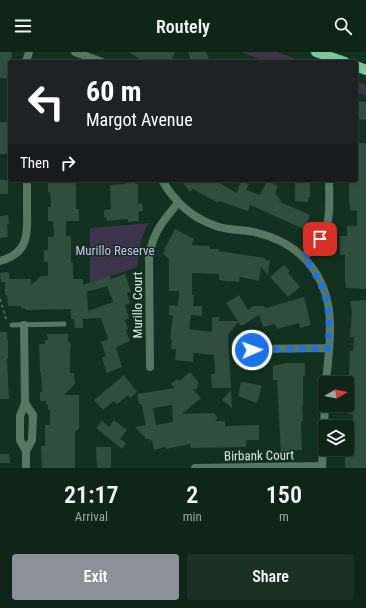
<!DOCTYPE html>
<style>
:root{--surface:#0e2518;--page:#1c3125;--text:#f1f3f6;--muted:#9ba5a2;--line:#2e4237;--accent:#8c9099}
body{margin:0;font-family:"Roboto Condensed",sans-serif;background:var(--page);color:var(--text);height:100vh;display:flex;flex-direction:column;font-size:15px;white-space:nowrap}
*{box-sizing:border-box;margin:0}
p{font-size:13px;color:var(--muted)}
.icon{flex:none;width:22px;height:22px;fill:none;stroke:currentColor;stroke-width:2;stroke-linecap:round;stroke-linejoin:round}
.map{position:relative;height:416px;overflow:hidden}
.side{display:flex;flex-direction:column;background:var(--surface);flex:1}
.side>*{flex:none}
.guide{position:absolute;left:8px;top:8px;width:350px;height:122px;border-radius:4px;box-shadow:0 1px 3px #0004,0 0 0 1px var(--line);background:#202124;color:#fff;overflow:hidden}
.needle{width:26px;rotate:81deg}
.controls{position:absolute;left:318px;top:324px;display:grid;gap:8px}
.controls a{display:grid;place-items:center;width:36px;height:36px;border-radius:4px;background:var(--surface);box-shadow:0 1px 3px #0004,0 0 0 1px var(--line);font-size:20px}
.pin{position:absolute;display:grid;place-items:center;width:34px;height:34px;color:#fff;margin:-17px;border-radius:8px;box-shadow:0 2px 6px #0006}
.me{position:absolute;width:44px;margin:-22px;rotate:88deg;stroke-linejoin:round;filter:drop-shadow(0 0 3px #0008)}
.turn{display:flex;align-items:center;gap:14px;height:84px;padding:0 12px;font-size:18px}
.turn .icon{width:52px;height:52px;stroke-width:2.5}
.turn b{display:block;font-size:28px;line-height:34px}
.then{display:flex;align-items:center;height:38px;padding:0 12px;background:#0003;gap:8px;font-size:15px}
.eta{display:flex;justify-content:space-evenly;align-items:center;height:68px;text-align:center}
.eta b{font-size:24px;font-weight:600;line-height:28px}
.cta{display:flex;gap:8px;margin-top:auto;padding:8px 12px}
.cta a{flex:1;height:46px;border-radius:4px;background:var(--accent);color:#fff;font-size:16px;font-weight:600;line-height:46px;text-align:center}
.cta a+a{background:var(--page);color:var(--text)}
header{display:flex;justify-content:space-between;align-items:center;height:52px;padding:0 12px;background:var(--surface);font-size:18px;font-weight:600}
.map>svg:first-child{display:block}
.green{fill:#3d334b}
.building{fill:#2f4e3c;fill-rule:evenodd}
.lines{fill:none;stroke-linecap:round;stroke-linejoin:round}
.path{stroke:#5e7869;stroke-width:1.5;stroke-dasharray:3 3;stroke-linecap:butt}
.lane{stroke:#567863;stroke-width:5}
.street{stroke:#567863;stroke-width:8}
.primary{stroke:#7ec69b;stroke-width:10}
.route{stroke:#1a73e8;stroke-width:7;stroke-dasharray:0 12.6}
.labels{text-anchor:middle;stroke-width:3;stroke-linejoin:round;paint-order:stroke}
.park-label{font-size:13px;fill:#d3bcf5;stroke:#123120}
.street-label{font-size:13px;fill:#d9ebdf;stroke:#123120}
</style>
<header><svg class="icon" aria-label="menu" viewBox="0 0 24 24"><path d="M4 6h16M4 12h16M4 18h16"/></svg>Routely<svg class="icon" aria-label="search" viewBox="0 0 24 24"><circle cx="10" cy="10" r="6"/><path d="M15 15l6 6"/></svg></header>
<div class="map">
<svg width="366" height="416" viewBox="0 0 366 416">
<rect width="100%" height="100%" fill="#123120"/>
<path class="green" d="M 240,0 L 277,0 L 305,10 L 269,10 Z
M 356,30 L 364,32 L 366,35 L 366,44 L 356,40 Z
M 149,171 C 141,184 138,199 138,215 L 90,231 L 90,176 Z"/>
<path class="building" d="M 0,0 L 12,0 L 9,20 L 10,20 L 9,27 L 0,26 Z
M 129,0 L 175,0 L 172,6 L 178,10 L 144,10 Z
M 188,0 L 206,0 L 210,10 L 191,10 Z
M 356,49 L 366,50 L 366,68 L 356,67 Z
M 0,70 L 7,70 L 8,102 L 0,102 Z
M 356,91 L 366,91 L 366,237 L 346,236 L 346,231 L 345,231 L 345,203 L 340,203 L 340,184 L 347,184 L 347,174 L 357,174 L 357,159 L 350,158 L 349,145 L 349,128 L 356,128 Z
M 0,128 L 8,128 L 8,142 L 0,142 Z
M 48,128 L 76,128 L 76,157 L 79,157 L 79,169 L 66,169 L 66,184 L 71,184 L 71,211 L 73,211 L 73,227 L 83,227 L 83,233 L 110,224 L 111,227 L 125,222 L 131,240 L 127,241 L 130,251 L 125,253 L 129,266 L 125,268 L 128,277 L 126,278 L 130,289 L 116,295 L 122,315 L 107,321 L 102,305 L 106,304 L 101,290 L 108,287 L 101,266 L 83,267 L 83,276 L 75,276 L 74,267 L 71,267 L 71,257 L 26,258 L 26,257 L 21,256 L 21,254 L 8,254 L 7,243 L 5,243 L 5,230 L 1,230 L 0,221 L 9,220 L 9,227 L 31,227 L 31,233 L 41,224 L 48,224 L 48,210 L 44,210 L 44,198 L 48,198 L 48,185 L 54,185 L 53,169 L 48,169 L 48,155 L 51,155 L 50,140 L 48,140 ZM 107,234 L 113,250 L 88,259 L 87,239 L 94,238 Z
M 125,128 L 135,128 L 135,132 L 138,132 L 138,152 L 142,151 L 143,159 L 138,160 L 139,169 L 128,170 L 128,167 L 107,169 L 106,165 L 104,165 L 104,158 L 111,157 L 110,133 L 125,132 Z
M 181,128 L 214,128 L 237,141 L 240,130 L 249,132 L 246,138 L 260,143 L 267,129 L 278,134 L 275,141 L 281,149 L 278,149 L 310,163 L 304,177 L 250,153 L 248,159 L 219,149 L 218,151 L 193,137 L 190,140 Z
M 295,128 L 310,128 L 310,145 L 308,145 L 308,150 L 295,149 Z
M 8,163 L 9,172 L 7,172 L 8,185 L 0,186 L 0,164 Z
M 175,177 L 194,187 L 192,193 L 210,194 L 210,197 L 219,197 L 218,199 L 265,206 L 265,208 L 270,208 L 268,223 L 261,215 L 259,229 L 240,225 L 239,230 L 230,229 L 231,230 L 219,228 L 219,222 L 192,221 L 192,243 L 194,243 L 193,254 L 202,254 L 202,264 L 191,263 L 189,277 L 212,280 L 212,265 L 219,265 L 219,269 L 238,269 L 226,251 L 239,243 L 248,258 L 253,254 L 263,254 L 266,256 L 304,245 L 311,273 L 300,276 L 299,271 L 277,277 L 275,272 L 263,275 L 259,263 L 243,273 L 240,273 L 238,270 L 228,283 L 231,336 L 212,336 L 211,322 L 215,322 L 214,303 L 193,301 L 193,310 L 175,308 L 176,297 L 171,297 L 172,288 L 170,287 L 173,264 L 169,263 L 169,253 L 178,254 L 179,239 L 169,239 L 169,207 L 163,202 L 165,198 L 164,198 Z
M 284,213 L 290,219 L 288,221 L 300,235 L 288,245 L 270,225 Z
M 366,248 L 366,416 L 345,416 L 345,397 L 347,397 L 347,376 L 353,376 L 353,362 L 348,362 L 349,351 L 347,351 L 348,339 L 350,339 L 351,323 L 349,323 L 350,299 L 353,299 L 354,285 L 350,285 L 352,261 L 350,249 Z
M 0,280 L 7,280 L 7,288 L 8,288 L 8,307 L 7,307 L 9,347 L 0,347 Z
M 47,282 L 68,282 L 68,289 L 71,292 L 70,297 L 70,321 L 74,321 L 75,332 L 64,343 L 79,343 L 79,377 L 75,380 L 75,416 L 42,416 L 41,394 L 45,394 L 45,373 L 50,373 L 50,358 L 48,358 L 48,352 L 46,353 L 46,349 L 40,349 L 40,340 L 42,340 L 41,320 L 40,320 L 39,292 L 45,292 L 45,288 L 48,288 Z
M 286,311 L 305,311 L 305,324 L 303,324 L 303,355 L 302,355 L 303,369 L 301,369 L 302,398 L 292,398 L 292,400 L 281,401 L 277,328 L 273,328 L 273,314 Z
M 190,320 L 199,331 L 197,334 L 197,337 L 193,337 L 201,346 L 182,362 L 214,361 L 218,366 L 215,369 L 225,369 L 225,374 L 259,373 L 259,388 L 246,388 L 246,395 L 191,396 L 190,392 L 166,397 L 165,395 L 154,398 L 152,388 L 149,389 L 149,387 L 146,387 L 135,375 L 146,373 L 142,355 L 141,352 L 139,352 L 137,342 L 175,336 L 171,332 L 177,327 L 179,329 ZM 172,353 L 173,370 L 156,373 L 153,356 Z
M 124,323 L 137,340 L 130,346 L 128,343 L 117,352 L 114,349 L 103,358 L 94,348 Z
M 241,330 L 244,331 L 245,330 L 262,334 L 257,351 L 238,344 Z
M 231,338 L 232,356 L 222,348 Z
M 114,368 L 127,378 L 120,387 L 126,391 L 122,397 L 96,376 L 102,369 L 109,375 Z
M 96,395 L 111,395 L 111,416 L 97,416 Z
M 0,402 L 9,402 L 10,411 L 0,411 Z"/>
<g class="lines">
<path class="path" d="M 116,196 C 123,204 131,202 140,202
M 0,247 L 6,267 L 7,268"/>
<path class="lane" d="M 12,273 L 64,272"/>
<path class="street" d="M 75,0 L 102,10
M 26,10 L 29,0
M 162,128 C 174,149 192,166 216,174 C 229,179 244,177 258,181 C 297,191 323,217 329,258 C 332,282 328,307 326,331
M 304,205 C 310,199 316,193 321,186 C 332,170 329,147 329,128
M 0,209 C 27,202 28,184 27,160 C 27,149 27,139 27,128
M 24,273 L 25,351 L 20,364 L 20,388 L 26,399 L 26,416
M 252,297 L 328,296
M 150,315 L 149,204 C 153,180 163,169 178,151
M 25,351 L 33,363 L 32,388 L 26,399
M 195,416 L 322,414
M 322,416 L 325,353"/>
<path class="primary" d="M 316,0 L 345,10
M 356,14 L 366,18"/>
</g>
<g class="lines">
<path class="route" d="M 252,298 L 328,296 C 331,254 328,239 304,205 L 320,187"/>
</g>
<g class="labels">
<g class="park-label">
<text x="115" y="203">Murillo Reserve</text>
</g>
<g class="street-label">
<text transform="translate(137 253) rotate(-90)" y="5">Murillo Court</text>
<text transform="translate(259 403) rotate(-1)" y="5">Birbank Court</text>
</g>
</g>
</svg>
<div class="controls">
<a><svg class="needle" viewBox="-14 -14 28 28"><path d="M0-13l5 13h-10z" fill="#e53935"/><path d="M0 13l5-13h-10z" fill="#9ba5a2"/></svg></a>
<a><svg class="icon" aria-label="layers" viewBox="0 0 24 24"><path d="M12 4l9 5-9 5-9-5zM3 14l9 5 9-5"/></svg></a>
</div>
<div class="pin" style="left:320px;top:187px;background:#d93025"><svg class="icon" aria-label="arrive" viewBox="0 0 24 24"><path d="M6 21V4h12l-3 4 3 4H6"/></svg></div>
<svg class="me" style="left:252px;top:298px" viewBox="-20 -20 40 40"><circle r="17" fill="#1a73e8" stroke="#fff" stroke-width="3"/><path d="M0-11L8 9 0 5-8 9z" fill="#fff"/></svg>
<div class="guide">
<div class="turn"><svg class="icon" aria-label="left" viewBox="0 0 24 24"><path d="M17 20v-9H6M10 6l-5 5 5 5"/></svg><div><b>60 m</b>Margot Avenue</div></div>
<div class="then">Then<svg class="icon" aria-label="right" viewBox="0 0 24 24"><path d="M7 20v-9h11M14 6l5 5-5 5"/></svg></div>
</div>
</div>
<section class="side">
<div class="eta">
<div><b>21:17</b><p>Arrival</p></div>
<div><b>2</b><p>min</p></div>
<div><b>150</b><p>m</p></div>
</div>
<div class="cta"><a>Exit</a><a>Share</a></div>
</section>
